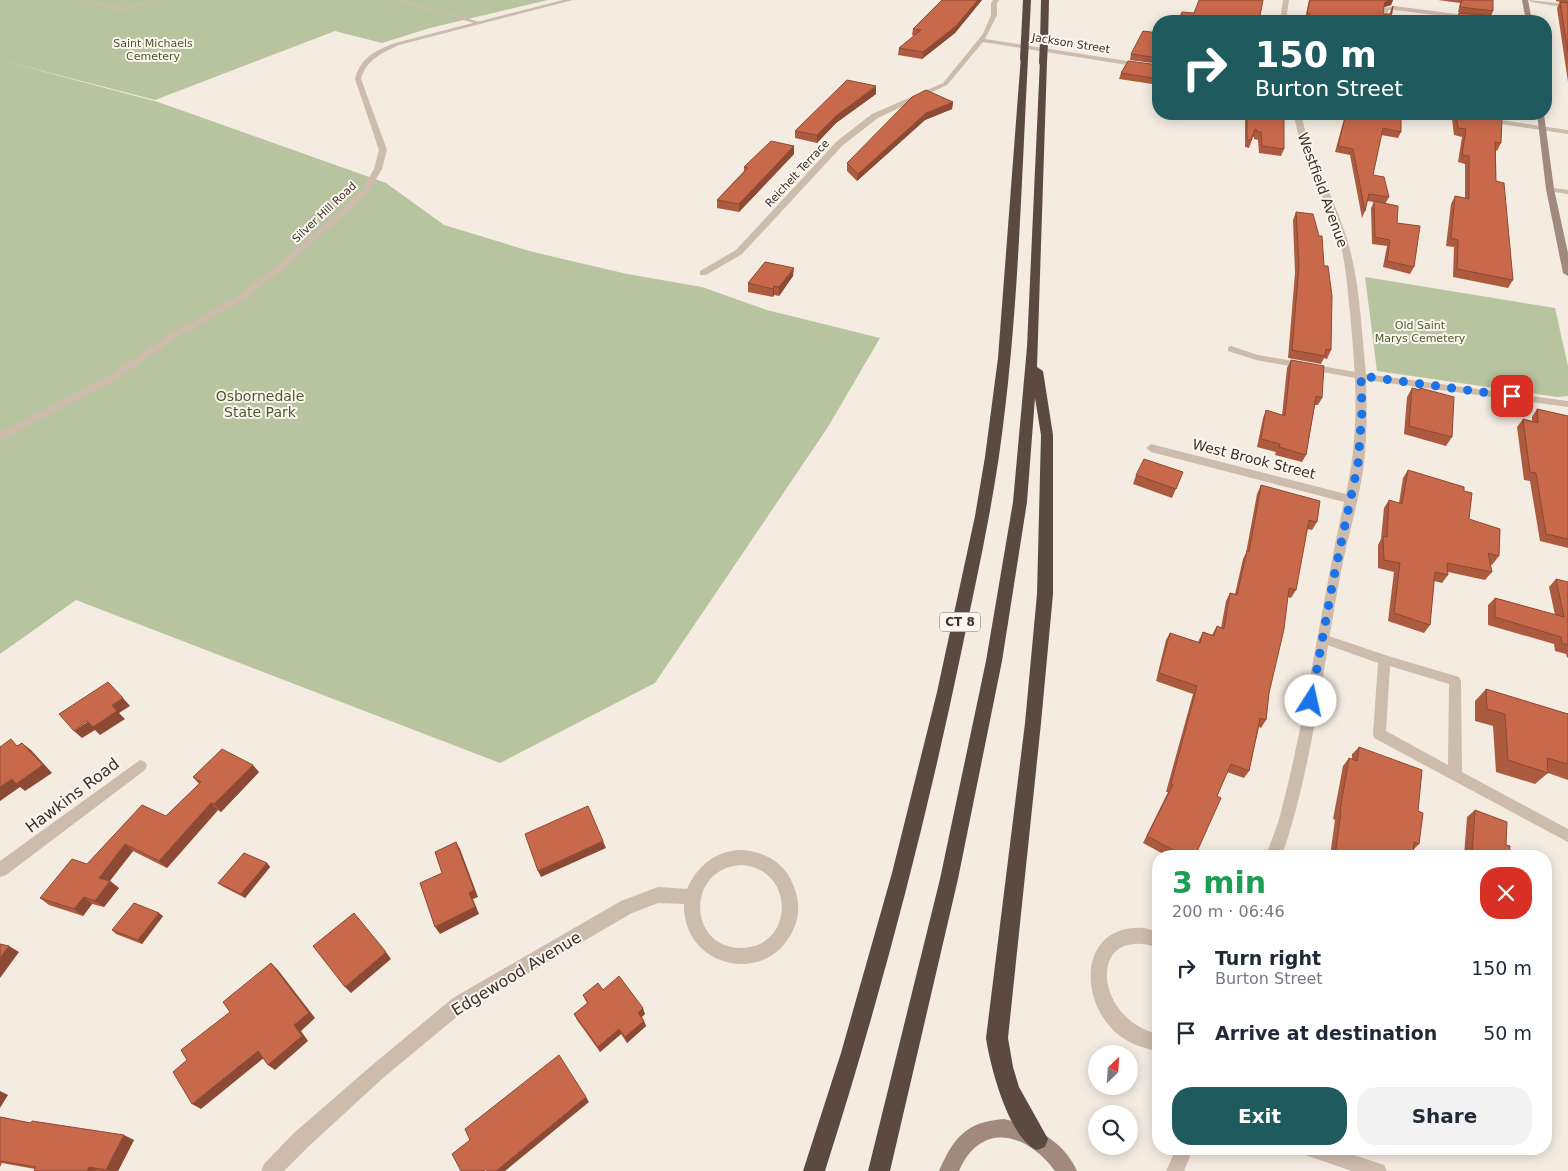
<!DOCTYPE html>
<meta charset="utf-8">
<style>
:root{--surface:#fff;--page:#f2f2f3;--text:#1f2937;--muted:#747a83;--accent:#1f5a5e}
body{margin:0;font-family:"DejaVu Sans",sans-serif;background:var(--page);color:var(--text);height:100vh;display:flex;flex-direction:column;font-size:19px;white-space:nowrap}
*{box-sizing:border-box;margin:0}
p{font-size:16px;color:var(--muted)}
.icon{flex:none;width:28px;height:28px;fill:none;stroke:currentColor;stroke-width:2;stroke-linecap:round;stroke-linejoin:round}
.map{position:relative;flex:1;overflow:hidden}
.details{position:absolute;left:1152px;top:850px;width:400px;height:305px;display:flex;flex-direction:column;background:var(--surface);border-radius:20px;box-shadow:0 2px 12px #0003}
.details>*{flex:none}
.guide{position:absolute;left:1152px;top:15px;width:400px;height:105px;border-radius:20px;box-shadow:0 2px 12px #0003;background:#1f5a5e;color:#fff;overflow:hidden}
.needle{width:32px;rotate:25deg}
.controls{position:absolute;left:1088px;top:1045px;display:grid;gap:10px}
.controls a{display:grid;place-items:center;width:50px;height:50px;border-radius:50%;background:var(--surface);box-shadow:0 2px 12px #0003;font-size:25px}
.pin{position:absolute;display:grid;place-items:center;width:42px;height:42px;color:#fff;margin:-21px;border-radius:10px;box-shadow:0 2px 8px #0006}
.me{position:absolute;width:55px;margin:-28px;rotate:10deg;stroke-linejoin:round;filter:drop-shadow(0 0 4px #0008)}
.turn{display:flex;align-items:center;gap:18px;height:105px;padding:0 20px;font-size:22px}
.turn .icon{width:65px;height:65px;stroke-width:2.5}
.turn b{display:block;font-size:35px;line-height:42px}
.round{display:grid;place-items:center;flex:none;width:52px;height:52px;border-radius:20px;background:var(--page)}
.head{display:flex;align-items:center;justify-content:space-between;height:85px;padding:0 20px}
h1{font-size:30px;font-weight:800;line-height:38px;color:#1e9e55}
.primary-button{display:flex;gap:10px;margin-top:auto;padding:10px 20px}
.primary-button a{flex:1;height:58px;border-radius:20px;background:var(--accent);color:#fff;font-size:20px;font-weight:800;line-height:58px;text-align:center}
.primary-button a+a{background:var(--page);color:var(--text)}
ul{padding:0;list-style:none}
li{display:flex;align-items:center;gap:15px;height:65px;padding:0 20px}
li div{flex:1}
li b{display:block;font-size:19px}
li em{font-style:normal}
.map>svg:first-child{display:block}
.green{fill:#b8c4a0}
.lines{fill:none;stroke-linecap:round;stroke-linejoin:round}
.lane{fill:#cdbbac;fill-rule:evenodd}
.street{fill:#cdbbac;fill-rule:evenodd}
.secondary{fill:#a18a7d;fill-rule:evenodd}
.highway{fill:#5c4a42;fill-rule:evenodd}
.highway-bridge{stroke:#5c4a42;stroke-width:8}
.wall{fill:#ac5a40}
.shaded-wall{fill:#8c4a34}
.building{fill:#c8694b;stroke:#8c4a34}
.route{stroke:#1a73e8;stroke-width:9;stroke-dasharray:0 16.2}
.labels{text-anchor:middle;stroke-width:4;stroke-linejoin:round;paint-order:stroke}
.far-park-label{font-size:11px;fill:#4a5a2e;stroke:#fbf5ee}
.far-street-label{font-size:11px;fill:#3b302b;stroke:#fbf5ee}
.shield{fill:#fbf5ee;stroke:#756b66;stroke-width:1}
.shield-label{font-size:12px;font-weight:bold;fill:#3b302b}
.street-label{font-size:14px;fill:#3b302b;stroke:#fbf5ee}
.park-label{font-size:14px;fill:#4a5a2e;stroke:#fbf5ee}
.near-street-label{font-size:16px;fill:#3b302b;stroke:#fbf5ee}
</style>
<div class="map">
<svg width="1568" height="1171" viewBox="0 0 1568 1171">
<rect width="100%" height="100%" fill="#f4ebe1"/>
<path class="green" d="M 0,0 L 548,0 L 430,28 L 382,43 L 335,31 L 155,100 L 0,60 Z
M 0,60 L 158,102 L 386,183 L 444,225 L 533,252 L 627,274 L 702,287 L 767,310 L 880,338 L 828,427 L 655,683 L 500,763 L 76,600 L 0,654 Z
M 1365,277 L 1555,308 L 1568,366 L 1568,396 L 1557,397 L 1377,371 Z"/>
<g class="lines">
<path class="lane" d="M 80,0 C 94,0 106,6 119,7 C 131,8 145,0 158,0 L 121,11 Z
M 393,0 L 402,0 L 483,23 L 478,24 Z
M 993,0 L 999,0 L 997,3 L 997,15 L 994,17 L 991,15 L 991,3 Z
M 1528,0 L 1568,4 L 1568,8 L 1531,2 Z
M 1394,6 L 1495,19 L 1498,21 L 1484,21 L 1394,10 L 1388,10 L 1386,18 L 1382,18 L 1384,8 Z
M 1231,346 L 1258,355 L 1361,373 L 1366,376 L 1361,379 L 1256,360 L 1228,351 L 1228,347 Z
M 1323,634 L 1385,655 L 1459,677 L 1461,681 L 1462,772 L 1568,829 L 1568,842 L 1374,738 L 1373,734 L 1378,663 L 1319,642 L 1317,639 L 1319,636 ZM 1390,666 L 1449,684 L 1448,765 L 1386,731 Z
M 1176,1149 L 1193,1149 L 1184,1171 L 1166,1171 Z
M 1303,1149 L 1336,1149 L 1384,1165 L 1387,1171 L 1352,1171 L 1305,1155 Z"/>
<path class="street" d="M 563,0 L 573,0 L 399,45 C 382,53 366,60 361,79 L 387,150 L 382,169 L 367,194 L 295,259 L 247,298 L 176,338 L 116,380 L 0,441 L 0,432 L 108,376 L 170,334 L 241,294 L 289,255 L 361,191 L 374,169 L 379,150 L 355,79 C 360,58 376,50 395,43 Z
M 1283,0 L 1289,0 L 1286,21 L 1280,21 Z
M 994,13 L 997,15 L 985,39 L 1159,66 L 1159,70 L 983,42 L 947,85 L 878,118 L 843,145 L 742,254 L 706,275 L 700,275 L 700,271 L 736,250 L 837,141 L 872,114 L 943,83 L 983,34 L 991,15 Z
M 1294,114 L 1301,114 C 1310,156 1332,192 1345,233 C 1360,277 1361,327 1366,374 L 1568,401 L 1568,407 L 1366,380 C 1367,408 1367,435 1364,463 C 1359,503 1346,542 1339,582 C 1322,674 1312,767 1282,856 L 1266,856 C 1270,843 1276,830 1280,816 C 1307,713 1321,606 1344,502 L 1151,452 L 1146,448 L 1151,444 L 1346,494 C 1360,430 1356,377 1350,313 C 1347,286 1346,257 1336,231 C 1323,192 1300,155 1294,114 Z
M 1443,114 L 1460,114 L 1568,130 L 1568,134 L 1447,116 Z
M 1547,187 L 1568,190 L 1568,194 L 1547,191 Z
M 140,760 L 145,762 L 147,766 L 145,770 L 6,875 L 0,877 L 0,861 Z
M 741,850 C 762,851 782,861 791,880 C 799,896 801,912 794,928 C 769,988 682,968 684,904 L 658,903 L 632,913 L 465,1010 L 383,1078 L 308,1147 L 284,1171 L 261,1171 L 264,1164 L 294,1133 L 371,1066 L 453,998 L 621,901 L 658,887 L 687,889 C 697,866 715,851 741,850 ZM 741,865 C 796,868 795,948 741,948 C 687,948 686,868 741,865 Z
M 1144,928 L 1159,932 L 1159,948 C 1087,922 1092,1020 1159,1034 L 1159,1052 C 1144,1048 1132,1045 1120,1036 C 1078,1004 1077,924 1144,928 Z"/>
<path class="secondary" d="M 1522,0 L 1528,0 L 1532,21 L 1526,21 Z
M 1537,114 L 1544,114 L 1554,189 L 1568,253 L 1568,276 L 1563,273 L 1546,189 Z
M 1004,1119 C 1034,1126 1064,1141 1077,1171 L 1055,1171 C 1027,1133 981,1120 959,1171 L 939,1171 C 954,1137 966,1122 1004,1119 Z"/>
<path class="highway" d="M 1023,0 L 1031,0 L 1029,40 L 1025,42 L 1021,40 Z
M 1041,0 L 1049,0 L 1048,42 L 1044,44 L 1040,42 Z
M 1021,56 L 1028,58 C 1021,191 1018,324 999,456 C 989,524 974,591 960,658 C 924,831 879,1002 825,1171 L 803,1171 L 841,1053 L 892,873 L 937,692 L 975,516 L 985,457 L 998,358 Z
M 1040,60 L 1047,62 L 1037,367 L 1043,371 L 1053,435 L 1053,594 L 1041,723 L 1008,1038 L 1013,1067 L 1019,1087 L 1048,1139 L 1045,1147 L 1037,1150 C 1009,1139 990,1066 986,1038 L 1025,723 L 1037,594 L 1041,435 L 1035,398 L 1027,502 L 1002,661 L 958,879 L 890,1171 L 868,1171 L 940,879 L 986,661 L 1013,502 L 1027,347 Z"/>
<path class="highway-bridge" d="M 1024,58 L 1025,40
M 1043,62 L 1044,42"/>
</g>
<path class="wall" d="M 942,0 L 982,0 L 955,33 L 922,59 L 898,55 L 899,48 L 914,36 L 912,35 L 913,29 Z
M 1309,0 L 1393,0 L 1391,5 L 1384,7 L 1383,12 L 1384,14 L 1391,18 L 1305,19 Z
M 1438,0 L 1493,0 L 1493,11 L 1491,16 L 1494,21 L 1456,21 L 1459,13 L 1461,13 L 1458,12 L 1460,3 Z
M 1556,0 L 1568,0 L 1568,82 L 1557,8 L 1560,2 L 1556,1 Z
M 1159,33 L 1159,64 L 1130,60 L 1131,54 Z
M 1159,65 L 1159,85 L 1119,79 L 1121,73 Z
M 876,94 L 836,123 L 817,143 L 795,138 L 795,131 Z
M 953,102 L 952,109 L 925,120 L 857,181 L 847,171 L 847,163 Z
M 1245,114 L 1284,114 L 1284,149 L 1281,156 L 1259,153 L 1258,140 L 1254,139 L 1254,137 L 1253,137 L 1249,148 L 1245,147 Z
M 1314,114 L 1401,114 L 1401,132 L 1398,138 L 1381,135 L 1373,175 L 1389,197 L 1385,204 L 1397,223 L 1414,267 L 1410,274 L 1383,267 L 1387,246 L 1372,244 L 1371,208 L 1374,202 L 1367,201 L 1365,211 L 1362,218 L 1350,155 L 1335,152 L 1344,119 Z
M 1455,114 L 1500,114 L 1498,118 L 1501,143 L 1497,151 L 1496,150 L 1496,181 L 1513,280 L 1508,288 L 1453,277 L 1454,247 L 1446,246 L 1451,204 L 1455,196 L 1465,198 L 1465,164 L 1458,162 L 1462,137 L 1454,135 L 1452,119 Z
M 794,146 L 794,154 L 739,212 L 717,208 L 717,200 L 744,171 L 744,167 Z
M 1296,212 L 1331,350 L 1327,359 L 1324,358 L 1321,364 L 1288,358 L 1295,273 L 1293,220 Z
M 793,276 L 779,296 L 774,295 L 773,297 L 748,292 L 748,283 Z
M 1291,360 L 1322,398 L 1318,405 L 1315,405 L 1306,455 L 1302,462 L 1275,455 L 1276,452 L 1257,447 L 1263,418 L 1266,410 L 1282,415 L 1287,368 Z
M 1412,388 L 1419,390 L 1420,388 L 1452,437 L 1446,446 L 1404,434 L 1407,397 Z
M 1537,409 L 1568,416 L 1568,548 L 1540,541 L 1530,481 L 1524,480 L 1517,427 L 1523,419 L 1532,421 L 1532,417 Z
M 1408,470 L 1464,491 L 1469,519 L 1499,556 L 1492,565 L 1490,564 L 1492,572 L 1485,580 L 1448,572 L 1448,575 L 1442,583 L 1434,581 L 1430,625 L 1424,633 L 1388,621 L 1394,572 L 1378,568 L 1378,545 L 1381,539 L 1384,508 L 1389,500 L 1399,503 L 1403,478 Z
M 1183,472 L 1172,498 L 1133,484 L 1136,475 Z
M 1261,485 L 1317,522 L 1312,530 L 1307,529 L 1296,590 L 1291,598 L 1288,597 L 1269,693 L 1266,720 L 1261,728 L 1259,727 L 1249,771 L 1244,778 L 1227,772 L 1217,796 L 1195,856 L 1167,856 L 1143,843 L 1168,792 L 1166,792 L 1193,694 L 1156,681 L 1166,640 L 1170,633 L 1198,642 L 1203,632 L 1212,635 L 1217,626 L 1221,628 L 1226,601 L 1230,593 L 1235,594 L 1243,559 L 1246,553 L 1257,494 Z
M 1556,579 L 1568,582 L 1568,658 L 1567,657 L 1566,654 L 1555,651 L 1554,644 L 1488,625 L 1488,605 L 1495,598 L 1555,615 L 1549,587 Z
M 1486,689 L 1568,714 L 1568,780 L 1548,773 L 1535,784 L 1496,772 L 1493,726 L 1475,721 L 1475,701 Z
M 1359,747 L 1418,811 L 1419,844 L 1414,849 L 1413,856 L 1330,856 L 1335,820 L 1333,819 L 1343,766 L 1349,758 L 1352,759 L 1352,754 Z
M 259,772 L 221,812 L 218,810 L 167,868 L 133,851 L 110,881 L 119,888 L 104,907 L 92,904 L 83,916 L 49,905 L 40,898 L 87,864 L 166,816 L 199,784 L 193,777 Z
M 1475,810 L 1506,845 L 1509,856 L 1464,856 L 1467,817 Z
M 267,863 L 270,867 L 245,898 L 222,886 L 218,883 Z
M 163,916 L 142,944 L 116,934 L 112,930 Z
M 603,990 L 645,1014 L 642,1017 L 646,1026 L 627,1043 L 621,1034 L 600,1052 L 577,1020 L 574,1014 L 587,1003 L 583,995 Z
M 0,1117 L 31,1123 L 134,1140 L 118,1171 L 34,1171 L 35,1169 L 2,1163 L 0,1167 Z"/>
<path class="shaded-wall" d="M 978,0 L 982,0 L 955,33 L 922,59 L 923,52 Z
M 1390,0 L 1393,0 L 1391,5 L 1382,8 L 1385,2 Z
M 876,86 L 876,94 L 836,123 L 817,143 L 817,135 L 836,116 Z
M 953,102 L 952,109 L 925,120 L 857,181 L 858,174 L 926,113 Z
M 794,146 L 794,154 L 739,212 L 739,204 Z
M 794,268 L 793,276 L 779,296 L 779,287 Z
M 774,286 L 774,295 L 773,297 L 773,289 Z
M 123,698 L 130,706 L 119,713 L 125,719 L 100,735 L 95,730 L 82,738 L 74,731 Z
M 22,743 L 31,750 L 52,773 L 25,791 L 20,787 L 0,801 L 0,787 Z
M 253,765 L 259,772 L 221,812 L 214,804 Z
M 211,803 L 218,810 L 167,868 L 159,861 Z
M 603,841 L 606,848 L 541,877 L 538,871 Z
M 456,842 L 460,849 L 478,897 L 473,899 L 479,914 L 440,934 L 435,927 Z
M 125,844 L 133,851 L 107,884 L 99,878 Z
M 267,863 L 270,867 L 245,898 L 241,894 Z
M 110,881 L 119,888 L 104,907 L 95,901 Z
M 84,897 L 92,904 L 83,916 L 74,909 Z
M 159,913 L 163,916 L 142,944 L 138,940 Z
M 9,946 L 19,952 L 0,978 L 0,958 Z
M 386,952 L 391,959 L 351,993 L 345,987 Z
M 271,963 L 278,970 L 315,1018 L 301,1031 L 308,1041 L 275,1070 L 268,1065 L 294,1025 Z
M 643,1008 L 645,1014 L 640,1018 L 638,1013 Z
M 644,1021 L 646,1026 L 627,1043 L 625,1037 Z
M 619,1029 L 621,1034 L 600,1052 L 598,1047 Z
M 258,1051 L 265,1057 L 201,1109 L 192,1104 Z
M 0,1091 L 8,1095 L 0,1108 Z
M 586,1097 L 589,1102 L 505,1171 L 496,1171 Z
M 124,1135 L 134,1140 L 118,1171 L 110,1171 L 106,1170 Z
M 89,1167 L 99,1170 L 87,1171 Z"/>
<path class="building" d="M 942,0 L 978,0 L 956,26 L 923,52 L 899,48 L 921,30 L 913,29 Z
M 1199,0 L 1263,0 L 1259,21 L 1178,21 L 1182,12 L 1194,13 Z
M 1310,0 L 1390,0 L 1385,2 L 1383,12 L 1384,14 L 1390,14 L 1393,6 L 1391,18 L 1403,20 L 1403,21 L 1308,21 L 1310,14 L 1307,13 Z
M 1462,0 L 1493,0 L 1493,11 L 1460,7 Z
M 1560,2 L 1568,3 L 1568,51 Z
M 1459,13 L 1494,16 L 1494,21 L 1458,21 Z
M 1143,31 L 1159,33 L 1159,58 L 1131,54 Z
M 1128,61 L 1159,65 L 1159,79 L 1121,73 Z
M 847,80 L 876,86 L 836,116 L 817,135 L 795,131 Z
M 926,90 L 953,102 L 926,113 L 858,174 L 847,163 L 912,97 Z
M 1247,114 L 1284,114 L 1284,149 L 1262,146 L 1261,132 L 1257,132 L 1257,130 L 1255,129 L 1251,140 L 1247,140 Z
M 1346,114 L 1401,114 L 1401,132 L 1383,128 L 1373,175 L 1384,177 L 1389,197 L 1369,194 L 1365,211 L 1353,149 L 1338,146 Z
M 1456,114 L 1472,114 L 1502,118 L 1501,143 L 1495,142 L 1496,181 L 1504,183 L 1513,280 L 1457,269 L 1458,240 L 1451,238 L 1455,196 L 1469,199 L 1469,156 L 1462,155 L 1466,129 L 1458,128 Z
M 771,141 L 794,146 L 739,204 L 717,200 L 748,168 L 744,167 Z
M 1374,201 L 1398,206 L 1397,223 L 1420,226 L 1414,267 L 1387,261 L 1390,240 L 1375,237 Z
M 1296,212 L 1313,214 L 1319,236 L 1322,236 L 1324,266 L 1328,266 L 1332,296 L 1331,350 L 1326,349 L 1325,356 L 1292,350 L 1299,265 Z
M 765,262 L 794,268 L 779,287 L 774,286 L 773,289 L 748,283 Z
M 1291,360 L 1324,366 L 1322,398 L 1316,396 L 1306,455 L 1279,447 L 1280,444 L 1261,439 L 1266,410 L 1285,416 Z
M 1412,388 L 1420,390 L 1420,388 L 1454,397 L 1452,437 L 1409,426 Z
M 1537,409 L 1568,416 L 1568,539 L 1546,534 L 1536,473 L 1530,472 L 1523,419 L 1538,423 Z
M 1144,459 L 1183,472 L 1176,489 L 1136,475 Z
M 1408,470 L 1464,487 L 1464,491 L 1472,493 L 1469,519 L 1500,529 L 1499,556 L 1488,553 L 1492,572 L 1447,563 L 1448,575 L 1435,572 L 1430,625 L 1394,613 L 1400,563 L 1384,560 L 1383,536 L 1387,537 L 1389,500 L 1402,504 Z
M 1261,485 L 1320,501 L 1317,522 L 1309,520 L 1296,590 L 1289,588 L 1284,629 L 1269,693 L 1266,720 L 1260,718 L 1249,771 L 1231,764 L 1217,796 L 1221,798 L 1195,856 L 1184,856 L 1147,836 L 1173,785 L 1171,784 L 1197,686 L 1159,673 L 1170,633 L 1200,643 L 1203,632 L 1214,636 L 1217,626 L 1224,629 L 1230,593 L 1237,595 L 1247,551 L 1249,552 Z
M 1556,579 L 1568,582 L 1568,645 L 1562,643 L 1561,637 L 1495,617 L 1495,598 L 1564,617 Z
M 108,682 L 123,698 L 112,705 L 117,711 L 93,727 L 87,721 L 74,731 L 59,714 Z
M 1486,689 L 1568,714 L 1568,764 L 1547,758 L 1548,773 L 1508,760 L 1505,714 L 1487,709 Z
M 11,739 L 17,746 L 22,743 L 43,765 L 16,784 L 12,779 L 0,787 L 0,747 Z
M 1359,747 L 1422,770 L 1418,811 L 1423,813 L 1419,844 L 1414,842 L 1413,856 L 1335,856 L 1341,812 L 1340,811 L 1349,758 L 1357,761 Z
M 222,749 L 253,765 L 214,804 L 211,803 L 159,861 L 125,844 L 99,878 L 110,881 L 95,901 L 84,897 L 74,909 L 40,898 L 72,859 L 87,864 L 142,805 L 166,816 L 201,782 L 193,777 Z
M 588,806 L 603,841 L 538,871 L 525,834 Z
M 1475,810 L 1507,822 L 1506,845 L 1510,846 L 1509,856 L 1478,856 L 1472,854 Z
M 456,842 L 474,890 L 469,893 L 475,907 L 435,927 L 420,883 L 442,873 L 435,852 Z
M 244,853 L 267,863 L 241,894 L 218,883 Z
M 134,903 L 159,913 L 138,940 L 112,930 Z
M 354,913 L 386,952 L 345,987 L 313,946 Z
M 0,944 L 9,946 L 0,958 Z
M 271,963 L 309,1013 L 294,1025 L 302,1036 L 268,1065 L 258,1051 L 192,1104 L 173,1072 L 187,1060 L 181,1050 L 230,1012 L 223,1002 Z
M 619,976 L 643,1008 L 638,1013 L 644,1021 L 625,1037 L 619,1029 L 598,1047 L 574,1014 L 588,1003 L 583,995 L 598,983 L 603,990 Z
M 559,1055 L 586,1097 L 496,1171 L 487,1171 L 486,1169 L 484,1171 L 461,1171 L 452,1154 L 470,1140 L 465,1129 Z
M 0,1117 L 31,1123 L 32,1121 L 124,1135 L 106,1170 L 89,1167 L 87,1171 L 34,1171 L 36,1167 L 0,1161 Z"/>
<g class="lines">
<path class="route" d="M 1311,701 L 1333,581 L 1358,464 L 1362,411 L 1361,376 L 1512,396"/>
</g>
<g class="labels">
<g class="far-park-label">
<text x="153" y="47">Saint Michaels<tspan x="153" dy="13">Cemetery</tspan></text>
<text x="1420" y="329">Old Saint<tspan x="1420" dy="13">Marys Cemetery</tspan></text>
</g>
<g class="far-street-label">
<text transform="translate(1071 43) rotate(9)" y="4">Jackson Street</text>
<text transform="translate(797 173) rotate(-47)" y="4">Reichelt Terrace</text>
<text transform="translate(324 212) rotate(-43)" y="4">Silver Hill Road</text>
</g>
<rect class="shield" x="940" y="612.5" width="40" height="19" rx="4"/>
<g class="shield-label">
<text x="960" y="626">CT 8</text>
</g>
<g class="street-label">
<text transform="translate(1323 190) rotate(70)" y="5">Westfield Avenue</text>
<text transform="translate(1254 459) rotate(14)" y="5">West Brook Street</text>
</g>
<g class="park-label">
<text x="260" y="401">Osbornedale<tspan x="260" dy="16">State Park</tspan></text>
</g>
<g class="near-street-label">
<text transform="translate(72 795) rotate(-37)" y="6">Hawkins Road</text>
<text transform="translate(516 973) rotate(-31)" y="6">Edgewood Avenue</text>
</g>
</g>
</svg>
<div class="controls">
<a><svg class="needle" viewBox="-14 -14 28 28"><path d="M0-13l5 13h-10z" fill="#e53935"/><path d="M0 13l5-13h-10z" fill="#747a83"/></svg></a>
<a><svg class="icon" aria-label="search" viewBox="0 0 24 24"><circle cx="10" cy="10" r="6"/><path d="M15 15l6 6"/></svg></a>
</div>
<div class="pin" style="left:1512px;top:396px;background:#d93025"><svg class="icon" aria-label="arrive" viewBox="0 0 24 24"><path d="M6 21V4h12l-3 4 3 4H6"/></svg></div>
<svg class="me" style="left:1311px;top:701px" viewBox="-20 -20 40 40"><circle r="19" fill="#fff"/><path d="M0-13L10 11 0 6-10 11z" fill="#1a73e8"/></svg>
<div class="guide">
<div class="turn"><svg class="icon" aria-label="right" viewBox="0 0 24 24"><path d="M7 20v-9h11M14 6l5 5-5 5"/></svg><div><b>150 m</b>Burton Street</div></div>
</div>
<section class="details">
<div class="head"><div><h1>3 min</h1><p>200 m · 06:46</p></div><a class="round" style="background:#d93025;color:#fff"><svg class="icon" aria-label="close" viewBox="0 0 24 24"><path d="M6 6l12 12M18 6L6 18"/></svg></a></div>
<ul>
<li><svg class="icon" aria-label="right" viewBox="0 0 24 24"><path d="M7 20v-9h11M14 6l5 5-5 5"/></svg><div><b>Turn right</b><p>Burton Street</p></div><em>150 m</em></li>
<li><svg class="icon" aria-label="arrive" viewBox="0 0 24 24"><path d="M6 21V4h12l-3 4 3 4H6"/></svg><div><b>Arrive at destination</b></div><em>50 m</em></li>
</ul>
<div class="primary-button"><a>Exit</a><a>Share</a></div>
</section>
</div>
